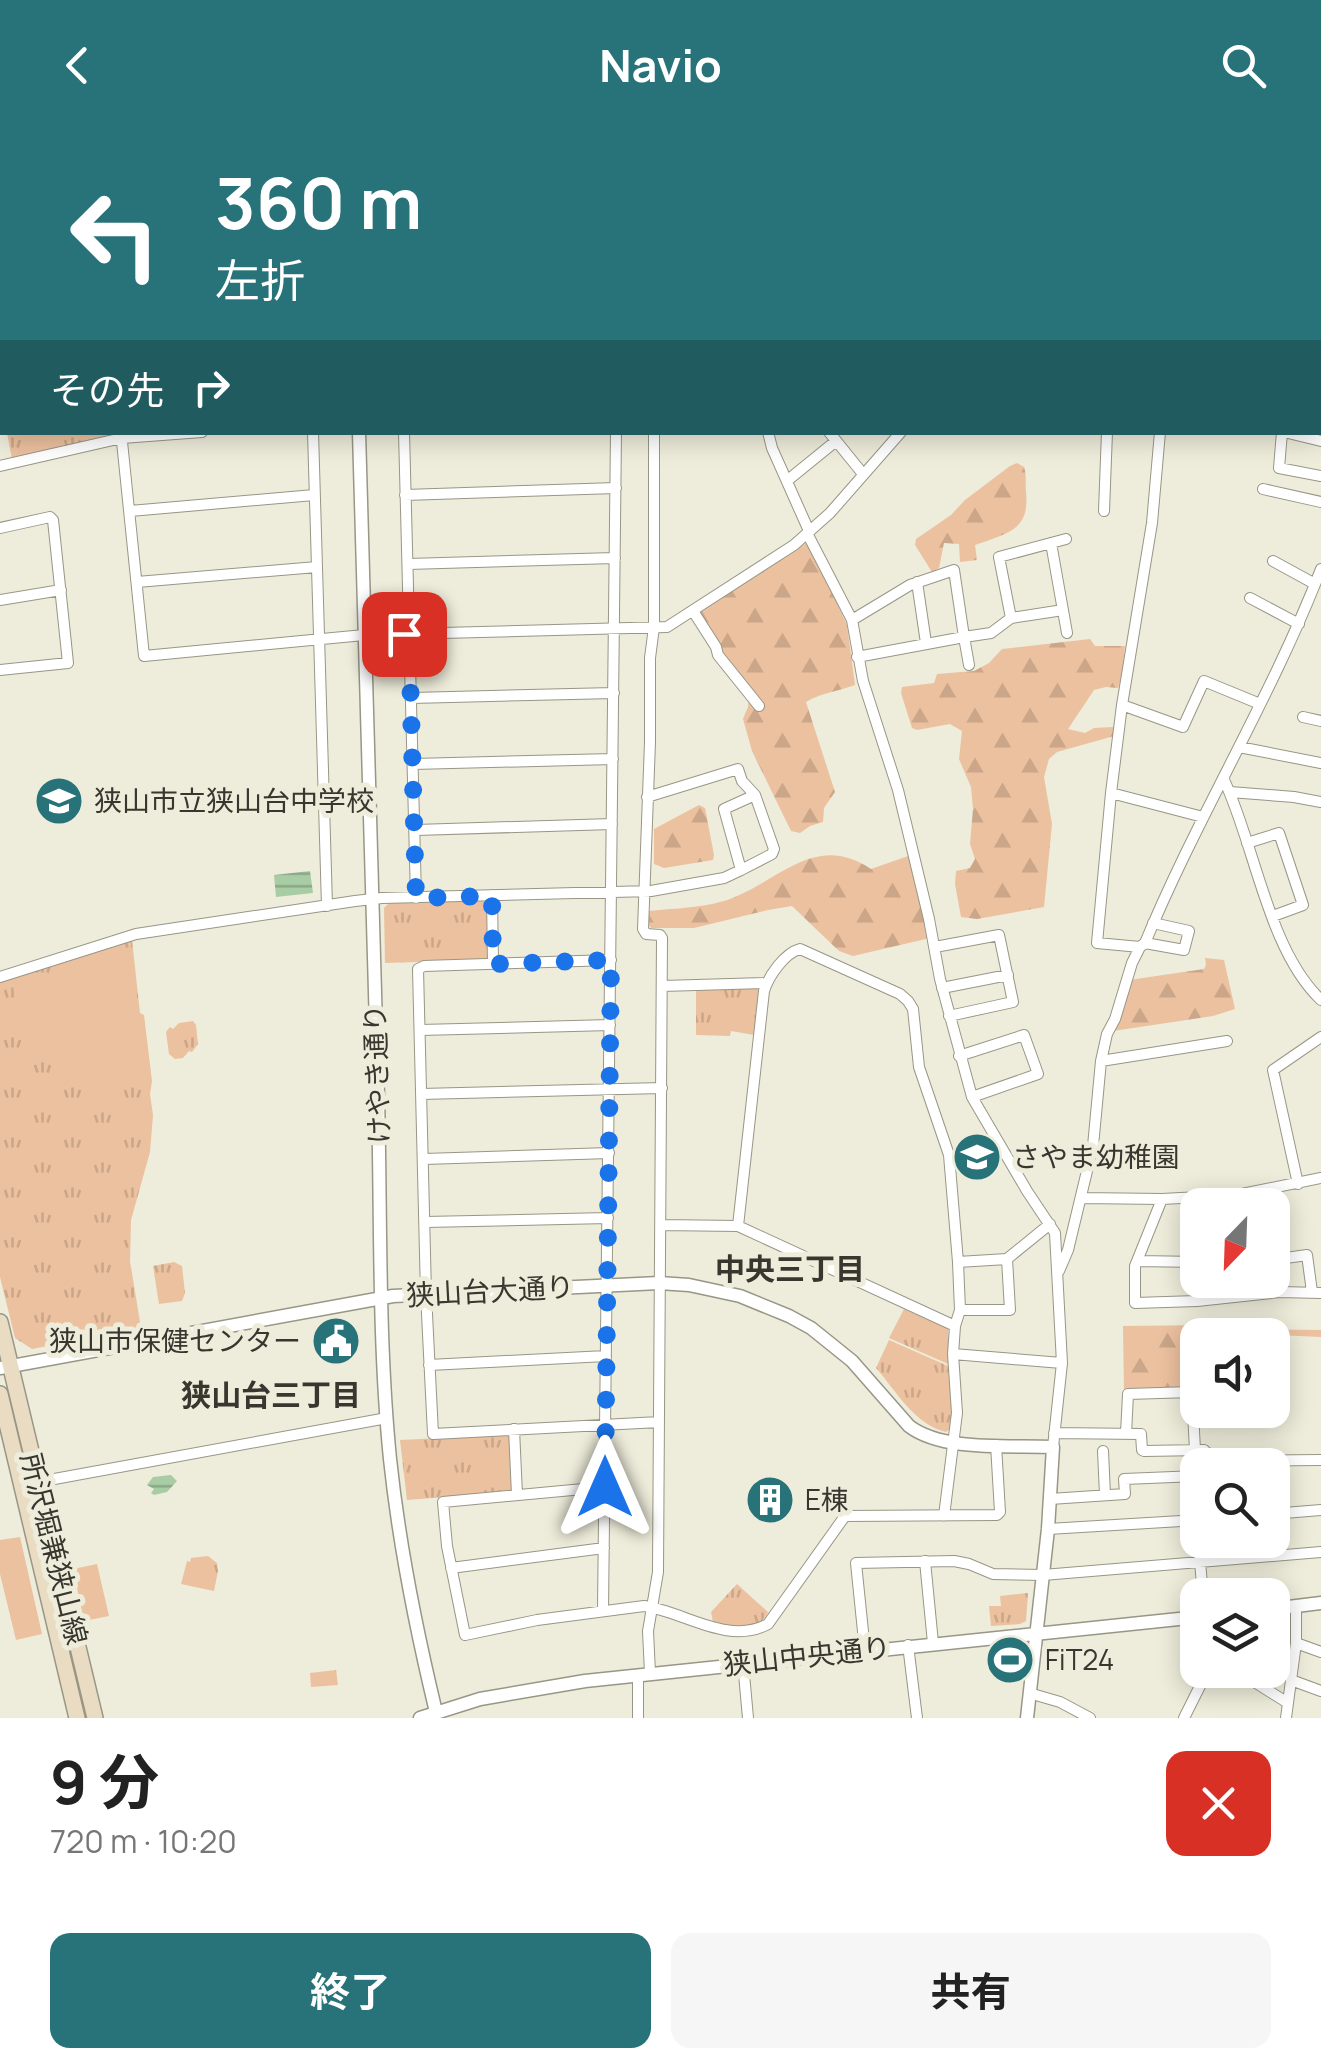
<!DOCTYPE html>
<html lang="ja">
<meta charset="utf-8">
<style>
:root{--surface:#fff;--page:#f6f6f6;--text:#222;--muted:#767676;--accent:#287279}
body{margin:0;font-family:Manrope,"Noto Sans JP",sans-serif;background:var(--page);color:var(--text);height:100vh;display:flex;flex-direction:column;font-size:38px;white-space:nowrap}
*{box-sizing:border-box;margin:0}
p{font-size:32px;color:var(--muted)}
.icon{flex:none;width:55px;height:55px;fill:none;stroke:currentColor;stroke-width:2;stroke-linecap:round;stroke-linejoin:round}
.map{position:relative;height:1588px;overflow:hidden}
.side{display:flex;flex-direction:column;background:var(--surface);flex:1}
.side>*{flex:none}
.hud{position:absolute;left:0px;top:0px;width:1322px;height:305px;box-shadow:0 5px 25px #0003;background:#287279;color:#fff;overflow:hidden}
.needle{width:65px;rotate:203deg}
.buttons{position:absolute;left:1180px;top:1058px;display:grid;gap:20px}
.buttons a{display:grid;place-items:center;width:110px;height:110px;border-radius:20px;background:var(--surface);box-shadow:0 5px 25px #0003;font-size:50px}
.pin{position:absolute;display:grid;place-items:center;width:85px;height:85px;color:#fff;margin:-42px;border-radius:20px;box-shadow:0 5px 15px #0006}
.me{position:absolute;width:110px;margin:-55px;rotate:0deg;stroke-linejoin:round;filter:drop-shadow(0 0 8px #0008)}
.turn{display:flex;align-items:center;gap:35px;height:210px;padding:0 50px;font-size:45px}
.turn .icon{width:130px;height:130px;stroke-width:2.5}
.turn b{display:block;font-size:70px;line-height:85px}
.then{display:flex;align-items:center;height:95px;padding:0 50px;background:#0003;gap:20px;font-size:38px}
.round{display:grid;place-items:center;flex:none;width:105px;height:105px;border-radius:20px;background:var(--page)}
.headline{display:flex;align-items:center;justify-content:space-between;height:170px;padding:0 50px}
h1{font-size:60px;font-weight:700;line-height:75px}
.primary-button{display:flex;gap:20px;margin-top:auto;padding:20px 50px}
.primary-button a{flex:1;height:115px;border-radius:20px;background:var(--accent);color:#fff;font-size:40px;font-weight:700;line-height:115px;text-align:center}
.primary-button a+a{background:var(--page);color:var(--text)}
header{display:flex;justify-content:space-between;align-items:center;height:130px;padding:0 50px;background:var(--accent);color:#fff;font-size:45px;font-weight:700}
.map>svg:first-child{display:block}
.grass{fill:url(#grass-tufts)}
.forest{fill:url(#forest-firs)}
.pitch{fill:#ecc19f}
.water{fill:url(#water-rules)}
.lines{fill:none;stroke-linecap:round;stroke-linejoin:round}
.minor-casing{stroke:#989686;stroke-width:12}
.tertiary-casing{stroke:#989686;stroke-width:15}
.secondary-casing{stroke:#989686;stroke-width:18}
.minor{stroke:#fff;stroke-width:10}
.tertiary{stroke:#fff;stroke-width:12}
.secondary{stroke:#e9dcc3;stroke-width:15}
.route{stroke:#1a73e8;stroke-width:18;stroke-dasharray:0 32.4}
.labels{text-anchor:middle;stroke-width:10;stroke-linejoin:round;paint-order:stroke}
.poi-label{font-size:28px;fill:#373730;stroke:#eeecda;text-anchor:start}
.street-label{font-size:28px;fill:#373730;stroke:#eeecda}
.neighbourhood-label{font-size:30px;font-weight:bold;fill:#373730;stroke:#eeecda}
</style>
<header><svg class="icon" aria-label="back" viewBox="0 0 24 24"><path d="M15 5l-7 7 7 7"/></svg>Navio<svg class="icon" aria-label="search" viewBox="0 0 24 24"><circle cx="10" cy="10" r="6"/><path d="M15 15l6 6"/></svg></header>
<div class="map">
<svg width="1321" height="1588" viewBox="0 0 1321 1588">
<defs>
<pattern id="grass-tufts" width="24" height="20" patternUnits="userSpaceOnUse" patternTransform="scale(2.5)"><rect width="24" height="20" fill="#ecc19f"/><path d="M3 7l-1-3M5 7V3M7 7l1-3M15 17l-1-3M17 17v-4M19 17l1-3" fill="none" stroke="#cba689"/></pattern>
<pattern id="forest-firs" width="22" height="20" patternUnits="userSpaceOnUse" patternTransform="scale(2.5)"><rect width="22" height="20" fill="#ecc19f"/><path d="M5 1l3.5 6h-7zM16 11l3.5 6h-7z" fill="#cba689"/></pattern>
<pattern id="water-rules" width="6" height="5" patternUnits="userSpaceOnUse" patternTransform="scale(2.5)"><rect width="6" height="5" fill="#a8cda4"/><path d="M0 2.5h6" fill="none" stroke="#8aa786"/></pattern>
</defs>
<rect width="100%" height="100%" fill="#eeecda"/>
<path class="grass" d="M 118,302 L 116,306 L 12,329 L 7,303 Z
M 484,771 L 488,773 L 489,827 L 485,830 L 385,833 L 384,778 L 389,773 Z
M 132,810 L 140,883 L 144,885 L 152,951 L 150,964 L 153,985 L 150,1022 L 131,1090 L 130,1131 L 141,1198 L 32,1219 L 15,1208 L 0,1147 L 0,851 Z
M 756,857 L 760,859 L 754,905 L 731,901 L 730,906 L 696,905 L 696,859 Z
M 193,891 L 196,895 L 198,914 L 192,922 L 189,921 L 183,928 L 175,929 L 169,924 L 166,902 L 170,897 L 173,899 L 179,893 Z
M 174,1132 L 182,1136 L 185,1163 L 182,1171 L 159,1174 L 153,1136 Z
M 904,1179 L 948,1199 L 948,1234 L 889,1208 Z
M 889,1210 L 948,1236 L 952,1282 L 950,1299 L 946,1302 C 914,1294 897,1262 876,1238 Z
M 507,1305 L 511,1308 L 513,1359 L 510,1362 L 407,1370 L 400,1310 Z
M 208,1426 L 217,1433 L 218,1441 L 214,1461 L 181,1454 L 187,1431 L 190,1432 L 191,1428 Z
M 737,1454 L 768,1482 C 760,1502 731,1497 713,1492 L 711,1482 Z
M 1028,1463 L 1026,1491 L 1020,1494 L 991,1496 L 989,1476 L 1001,1476 L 1000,1466 Z
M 336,1540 L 338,1555 L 311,1557 L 310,1543 Z"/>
<path class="forest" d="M 1017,333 L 1024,337 C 1027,346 1025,353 1026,362 C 1030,401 1007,403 975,415 L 977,430 L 960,432 L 959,414 L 944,413 L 939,438 L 932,442 L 915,415 L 916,409 L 951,385 L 965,370 L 1010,336 Z
M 808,412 L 847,495 L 855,555 C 839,561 820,563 806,572 L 835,662 L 824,678 L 823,692 L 810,696 L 800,703 L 791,701 L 752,621 L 743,589 L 748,577 L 750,558 L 721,522 L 699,483 Z
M 1090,509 L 1095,516 L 1125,516 L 1122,544 L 1118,558 L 1106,557 L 1094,560 L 1068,599 L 1085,603 L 1094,598 L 1113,597 L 1114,606 L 1057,622 L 1049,629 L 1044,647 L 1052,694 L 1044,777 L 977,789 L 961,787 L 955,754 L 956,741 L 970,738 L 975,729 L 970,714 L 973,679 L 971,657 L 959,629 L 962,601 L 950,594 L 917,600 L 912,598 L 901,563 L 902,557 L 934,553 L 937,544 L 974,541 L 989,533 L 1002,519 Z
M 699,675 L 705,678 L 714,725 L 713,730 L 664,738 L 654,734 L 654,699 Z
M 911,725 L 930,808 L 853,826 L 839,821 L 792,776 L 768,780 L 694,798 L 651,798 L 648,794 L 649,781 C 677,778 709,778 735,767 C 783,747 817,703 871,739 Z
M 1205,828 L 1224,830 L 1235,879 L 1213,886 L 1113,901 L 1129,850 L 1204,839 L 1206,835 Z
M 1209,1195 L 1210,1199 L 1321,1200 L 1321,1207 L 1277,1205 L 1275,1228 L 1273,1228 L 1272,1205 L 1198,1205 L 1197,1259 L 1124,1260 L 1123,1196 Z"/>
<path class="pitch" d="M 117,820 L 132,828 L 146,941 C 71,960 23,934 13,855 Z
M 20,1407 L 42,1504 L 16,1510 L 0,1444 L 0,1410 Z
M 97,1434 L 109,1486 L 84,1491 L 73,1439 Z"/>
<path class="water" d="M 310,741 L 313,763 L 276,767 L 274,745 Z
M 171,1345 L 177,1351 L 167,1362 L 154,1365 L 151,1363 L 154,1359 L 147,1355 L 153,1347 Z"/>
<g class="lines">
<g class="minor-casing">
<path id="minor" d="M 398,0 L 398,2
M 657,0 L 657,2
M 1312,0 L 1313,2
M 620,2 L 620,0
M 782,2 L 783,0
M 837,2 L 838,0
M 923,2 L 923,0
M 1320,36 L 1321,41
M 1320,67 L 1321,66
M 0,204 L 2,203
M 0,267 L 2,266
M 121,302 L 144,526 L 364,505 L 667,497 L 794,415 L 830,383 L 901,302
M 313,302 L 327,776
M 404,302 L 416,768
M 768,302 L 772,318 L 809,401
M 829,302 L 863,344
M 1282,302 L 1279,338 L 1321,346
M 1284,302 L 1321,311
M 0,336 L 122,308 L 202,302
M 788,350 L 836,311
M 1263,359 L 1321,372
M 405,365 L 616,358
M 130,381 L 314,365
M 1104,381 L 1107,302
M 0,398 L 50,387 L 53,390 L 68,533 L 0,540
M 807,403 L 852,490 L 863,551 L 898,660 L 929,789 L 940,849 L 972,967 L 1027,1061 L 1055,1103 L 1062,1233 L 1053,1317
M 1051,413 L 1067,503
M 1273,431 L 1315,454
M 408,434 L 615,428
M 137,452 L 317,437
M 917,452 L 926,513
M 1250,468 L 1299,494
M 0,470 L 61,460
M 693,481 L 716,517 L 718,525 L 759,576
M 1011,488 L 1063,480
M 852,490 L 910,455 L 954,440 L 964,507 L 991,503 L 1011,488 L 999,427 L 1066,409
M 857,527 L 964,507 L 969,535
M 411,568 L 614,563
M 1122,575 L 1183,597 L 1204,551 L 1260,574
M 1303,587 L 1321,591
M 1239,617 L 1321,633
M 413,634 L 613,629
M 1224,650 C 1255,715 1268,820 1321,870
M 1230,662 L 1294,667 L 1321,672
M 1111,663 L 1203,687
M 755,665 L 774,719 L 772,724 L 741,740 L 724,679 Z
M 647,667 L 738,639 L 742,651 L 755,665
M 416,700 L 612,694
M 1247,713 L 1279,703 L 1303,775 L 1273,786
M 492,765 L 493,834
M 1145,813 L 1184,820 L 1189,801 L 1153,793
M 935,817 L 999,805 L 1013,872 L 949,886
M 1140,817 L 1097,813 L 1111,663 L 1122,575 L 1152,393 L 1160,302
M 611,830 L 424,836 L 418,839 L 426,1164 L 433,1304 L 659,1292
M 0,847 L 136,804 L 355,771 L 382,768 L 651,761 L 724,748 L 741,740
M 662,856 L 767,853
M 942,858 L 1008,845
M 420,900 L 610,895
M 959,926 L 1024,905 L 1038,944 L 972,967
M 1101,931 L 1227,911
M 421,964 L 662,958
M 424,1029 L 609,1023
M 1298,1054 L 1273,940 L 1321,907
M 1081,1068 L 1162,1069 L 1237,1065 L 1321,1048
M 1162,1069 L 1135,1136 L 1135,1173 L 1197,1171 L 1280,1162 L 1321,1163
M 425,1092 L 608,1088
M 660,1095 L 738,1096 L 955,1196
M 738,1096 L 764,861 C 769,845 785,823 800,819 L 900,864 L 908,871 L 913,879 L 919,937 L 949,1025 L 958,1132 L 960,1180 L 955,1196 L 953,1224 L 957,1283 L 944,1386
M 1138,1131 L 1198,1132
M 958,1132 L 1007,1129 L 1050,1094
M 1059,1141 L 1068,1120 L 1093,1016 L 1101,931 L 1107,904 L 1115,889 L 1132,833 L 1140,817 L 1145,813 C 1198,685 1271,568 1321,439
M 1239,1150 L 1239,1166
M 1280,1162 L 1279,1129 L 1307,1125 L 1312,1162
M 1197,1171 L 1198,1150
M 960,1180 L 1010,1180 L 1007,1129
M 953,1224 L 1062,1233
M 429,1235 L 606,1226
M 514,1299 L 517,1365
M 1054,1303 L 1141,1304 L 1142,1320 L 1144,1321 L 1204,1320 L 1215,1330 L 1221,1331 L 1321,1330
M 1126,1304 L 1128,1264 L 1192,1262 L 1195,1320
M 1103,1321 L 1105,1365
M 38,1352 L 387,1288
M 605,1357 L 443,1372 L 447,1416 L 465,1505 L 537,1490 L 644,1476 C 683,1481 728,1516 768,1494 L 845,1386 L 997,1385 L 1000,1382 L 996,1315
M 1050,1369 L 1125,1364 L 1124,1349 L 1198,1346
M 1272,1384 L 1321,1380
M 1048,1399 L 1198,1390
M 1198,1410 L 1203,1465
M 925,1431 L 933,1513
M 451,1438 L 604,1418
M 603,1480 L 616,302
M 1296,1513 L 1321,1522
M 908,1515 L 917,1588
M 865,1521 L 856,1433 L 954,1431 L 969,1434 L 993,1444 L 1043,1445 L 1321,1422
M 743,1533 L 748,1588
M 1241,1540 L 1248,1548 L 1288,1573
M 650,1543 L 648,1501 L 658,1442 L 662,808 L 660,805 L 646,804 L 643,799 L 650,612 L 650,528 L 654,497 L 654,302
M 1291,1550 L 1321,1561
M 1029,1563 L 1060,1572 L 1090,1588
M 638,1588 L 638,1545
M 1184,1588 L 1208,1540
M 1286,1588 L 1296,1513 L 1296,1476"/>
</g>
<g class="tertiary-casing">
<path id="tertiary" d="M 352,0 L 352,2
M 930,0 L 935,2
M 1320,167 L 1321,167
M 359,302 C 366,524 371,745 378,967 C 381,1088 378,1209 390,1329 C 399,1414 416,1499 436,1582
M 0,1238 L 393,1166 L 659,1153 L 689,1155 L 740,1166 L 789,1186 L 811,1198 L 852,1231 L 909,1296 C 943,1322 1010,1315 1053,1317 L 1048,1399 L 1027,1588
M 1272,1479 L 1321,1473
M 420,1588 L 480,1569 L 585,1551 L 1198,1487"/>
</g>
<g class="secondary-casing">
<path id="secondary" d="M 0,1192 L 95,1588
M 0,1264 L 77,1588"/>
</g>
<use href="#minor" class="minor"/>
<use href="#tertiary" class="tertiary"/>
<use href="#secondary" class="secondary"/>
</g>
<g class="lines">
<path class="route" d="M 404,504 L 409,503 L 416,768 L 492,766 L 493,834 L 611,830 L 605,1357"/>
</g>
<defs>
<g id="school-disc" transform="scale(2.5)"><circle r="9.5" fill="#287279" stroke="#eeecda"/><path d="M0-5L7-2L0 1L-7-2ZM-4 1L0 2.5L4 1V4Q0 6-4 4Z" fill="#fff"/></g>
<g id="civic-disc" transform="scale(2.5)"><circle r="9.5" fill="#287279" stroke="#eeecda"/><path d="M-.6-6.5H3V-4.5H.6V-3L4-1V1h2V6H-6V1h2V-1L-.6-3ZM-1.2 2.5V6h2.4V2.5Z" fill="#fff"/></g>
<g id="building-disc" transform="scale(2.5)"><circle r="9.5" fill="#287279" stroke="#eeecda"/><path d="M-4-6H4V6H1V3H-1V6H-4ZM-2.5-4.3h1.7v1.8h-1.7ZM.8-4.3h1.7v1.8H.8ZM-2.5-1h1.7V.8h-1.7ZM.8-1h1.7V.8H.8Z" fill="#fff"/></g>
<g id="stadium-disc" transform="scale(2.5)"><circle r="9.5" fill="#287279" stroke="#eeecda"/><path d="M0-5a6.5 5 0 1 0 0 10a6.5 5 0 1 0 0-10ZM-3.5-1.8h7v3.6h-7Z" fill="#fff"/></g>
</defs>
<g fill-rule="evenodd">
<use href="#school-disc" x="59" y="671"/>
<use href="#school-disc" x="977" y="1027"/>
<use href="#civic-disc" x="336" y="1211"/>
<use href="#building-disc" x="770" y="1370"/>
<use href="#stadium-disc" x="1010" y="1530"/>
</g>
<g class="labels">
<g class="poi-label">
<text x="94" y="681">狭山市立狭山台中学校</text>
<text x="1012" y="1037">さやま幼稚園</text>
<text x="301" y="1221" text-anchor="end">狭山市保健センター</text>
<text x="805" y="1380">E棟</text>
<text x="1045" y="1540">FiT24</text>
</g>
<g class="street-label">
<text transform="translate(377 944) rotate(-92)" y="10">けやき通り</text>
<text transform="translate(490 1161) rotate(-3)" y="10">狭山台大通り</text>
<text transform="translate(54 1419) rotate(76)" y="10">所沢堀兼狭山線</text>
<text transform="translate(807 1526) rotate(-6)" y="10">狭山中央通り</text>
</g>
<g class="neighbourhood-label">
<text x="790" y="1150">中央三丁目</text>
<text x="271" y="1276">狭山台三丁目</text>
</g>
</g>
</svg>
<div class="buttons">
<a><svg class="needle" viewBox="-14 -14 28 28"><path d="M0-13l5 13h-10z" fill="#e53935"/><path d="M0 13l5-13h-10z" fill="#767676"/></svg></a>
<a><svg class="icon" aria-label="sound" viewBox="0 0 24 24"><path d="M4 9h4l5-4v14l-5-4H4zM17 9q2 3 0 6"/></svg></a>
<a><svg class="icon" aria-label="search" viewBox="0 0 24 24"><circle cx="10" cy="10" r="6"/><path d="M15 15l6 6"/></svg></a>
<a><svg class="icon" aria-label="layers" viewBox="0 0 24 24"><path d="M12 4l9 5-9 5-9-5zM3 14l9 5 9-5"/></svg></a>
</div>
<div class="pin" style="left:404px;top:504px;background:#d93025"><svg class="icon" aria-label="arrive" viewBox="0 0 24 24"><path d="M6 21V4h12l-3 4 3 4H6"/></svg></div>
<svg class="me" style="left:605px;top:1357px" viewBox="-20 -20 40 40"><path d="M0-17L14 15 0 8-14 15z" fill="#1a73e8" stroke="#fff" stroke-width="4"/></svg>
<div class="hud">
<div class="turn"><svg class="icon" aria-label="left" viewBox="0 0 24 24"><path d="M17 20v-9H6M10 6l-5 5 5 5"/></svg><div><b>360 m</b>左折</div></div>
<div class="then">その先<svg class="icon" aria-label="right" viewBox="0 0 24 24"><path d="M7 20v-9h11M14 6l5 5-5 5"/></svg></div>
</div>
</div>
<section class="side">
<div class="headline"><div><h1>9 分</h1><p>720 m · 10:20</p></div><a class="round" style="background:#d93025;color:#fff"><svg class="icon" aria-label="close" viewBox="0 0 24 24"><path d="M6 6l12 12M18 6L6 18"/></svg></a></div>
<div class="primary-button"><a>終了</a><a>共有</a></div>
</section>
